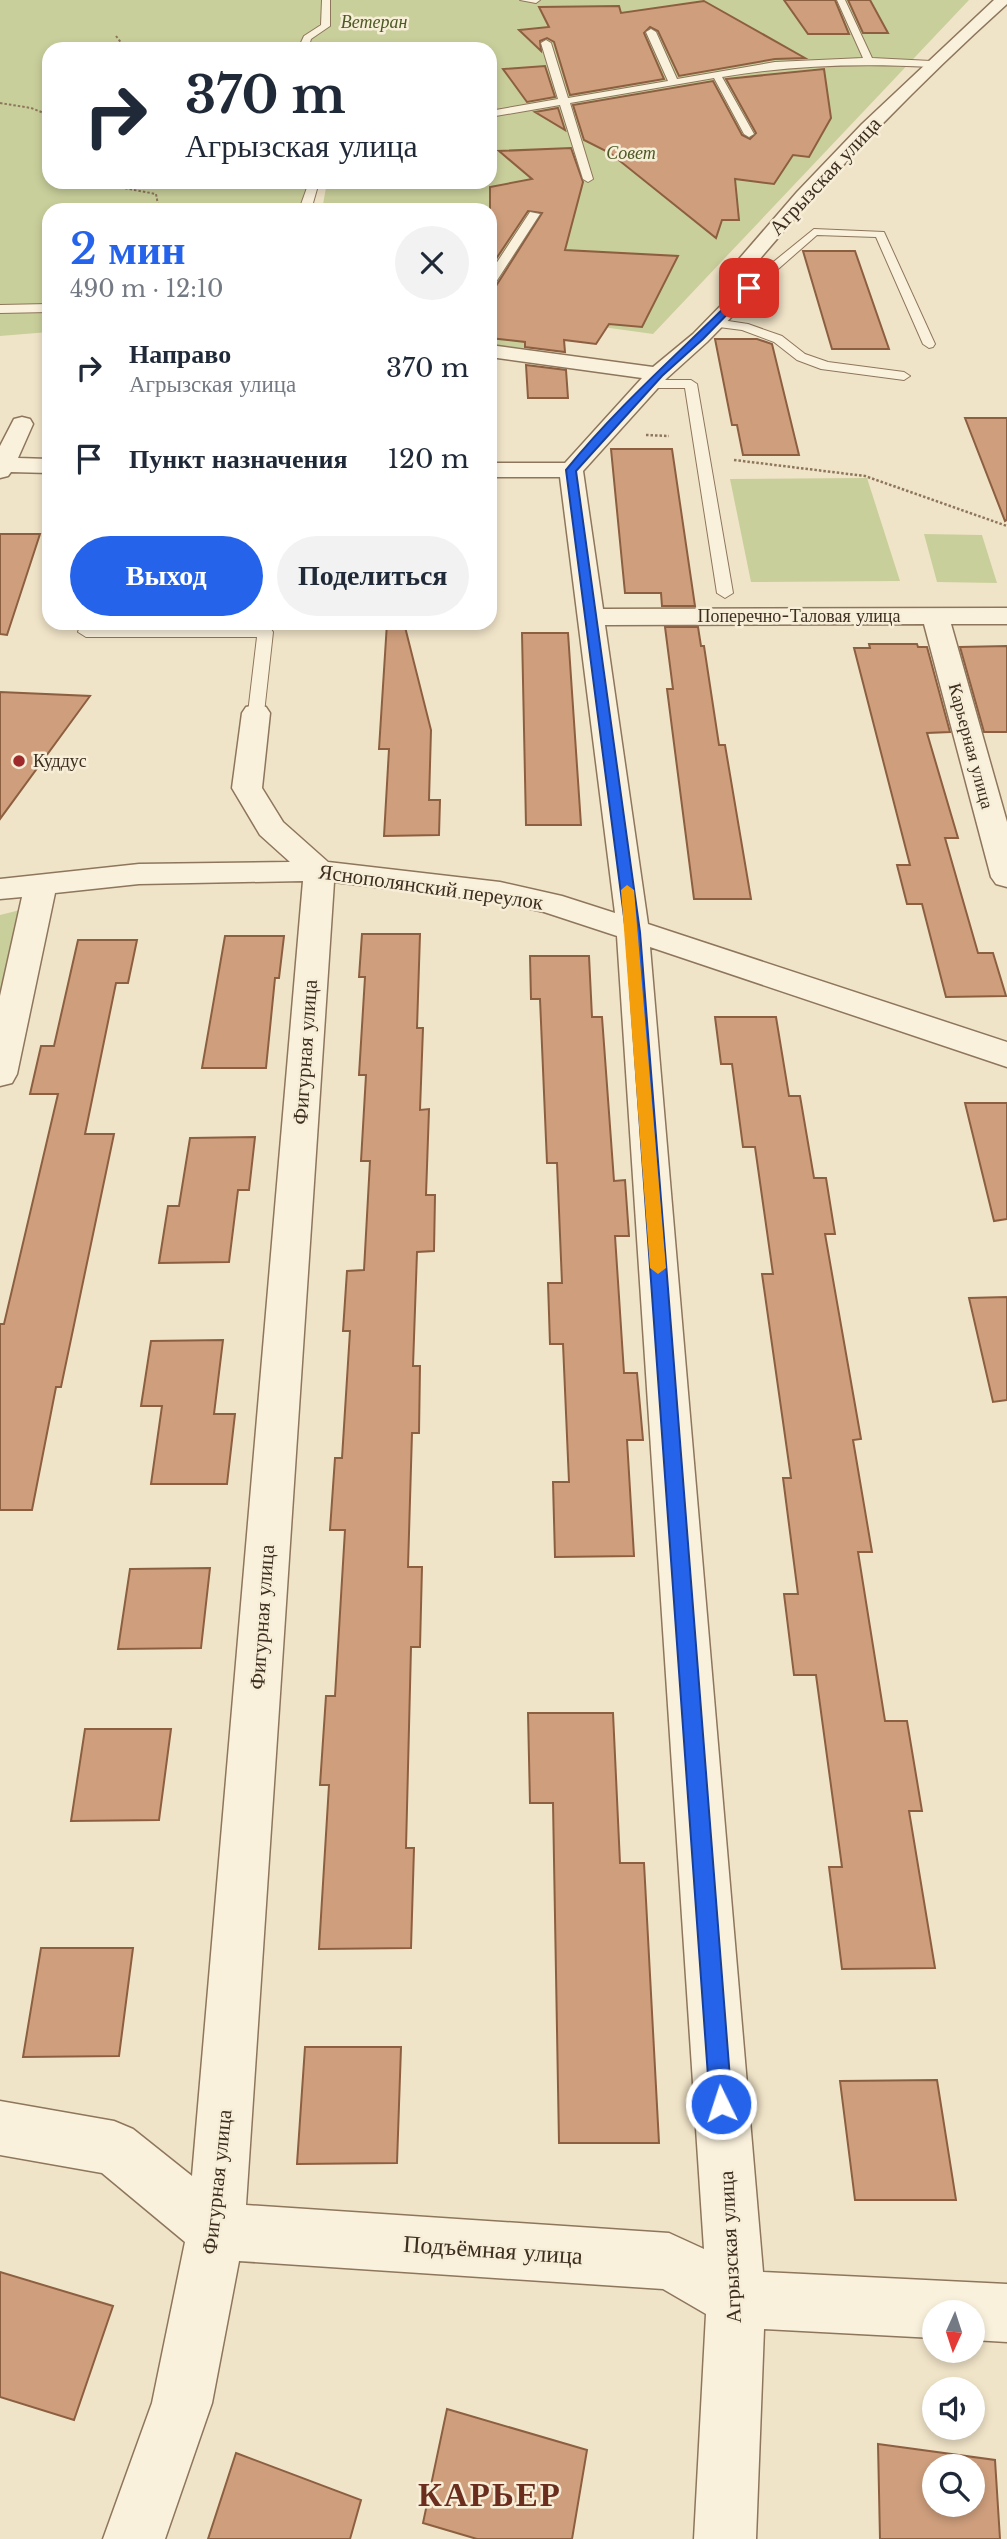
<!DOCTYPE html>
<html lang="ru">
<meta charset="utf-8">
<style>
:root{--surface:#fff;--page:#f2f2f3;--text:#1f2937;--muted:#747a83;--accent:#2563eb}
body{margin:0;font-family:"Libre Baskerville",serif;background:var(--page);color:var(--text);height:100vh;display:flex;flex-direction:column;font-size:26px;white-space:nowrap}
*{box-sizing:border-box;margin:0}
p{font-size:23px;color:var(--muted)}
.icon{flex:none;width:38px;height:38px;fill:none;stroke:currentColor;stroke-width:2;stroke-linecap:round;stroke-linejoin:round}
.map{position:relative;flex:1;overflow:hidden}
.side{position:absolute;left:42px;top:203px;width:455px;height:427px;display:flex;flex-direction:column;background:var(--surface);border-radius:21px;box-shadow:0 4px 10px #0003}
.side>*{flex:none}
.banner{position:absolute;left:42px;top:42px;width:455px;height:147px;border-radius:21px;box-shadow:0 4px 10px #0003;background:#fff;color:var(--text);overflow:hidden}
.needle{width:46px;rotate:183deg}
.controls{position:absolute;left:922px;top:2300px;display:grid;gap:14px}
.controls a{display:grid;place-items:center;width:63px;height:63px;border-radius:50%;background:var(--surface);box-shadow:0 4px 10px #0003;font-size:35px}
.pin{position:absolute;display:grid;place-items:center;width:60px;height:60px;color:#fff;margin:-30px;border-radius:14px;box-shadow:0 4px 10px #0006}
.me{position:absolute;width:77px;margin:-38px;rotate:356deg;stroke-linejoin:round;filter:drop-shadow(0 0 5px #0008)}
.turn{display:flex;align-items:center;gap:24px;height:147px;padding:0 28px;font-size:32px}
.turn .icon{width:91px;height:91px;stroke-width:2.5}
.turn b{display:block;font-size:49px;line-height:60px}
.round{display:grid;place-items:center;flex:none;width:74px;height:74px;border-radius:37px;background:var(--page)}
.head{display:flex;align-items:center;justify-content:space-between;height:119px;padding:0 28px}
h1{font-size:42px;font-weight:600;line-height:52px;color:var(--accent)}
.primary-button{display:flex;gap:14px;margin-top:auto;padding:14px 28px}
.primary-button a{flex:1;height:80px;border-radius:42px;background:var(--accent);color:#fff;font-size:28px;font-weight:600;line-height:80px;text-align:center}
.primary-button a+a{background:var(--page);color:var(--text)}
ul{padding:0;list-style:none}
li{display:flex;align-items:center;gap:21px;height:91px;padding:0 28px}
li div{flex:1}
li b{display:block;font-size:26px}
li em{font-style:normal}
.map>svg:first-child{display:block}
.green{fill:#c9cf9b}
.building{fill:#cf9f7d;stroke:#8d5f41;stroke-width:2;fill-rule:evenodd}
.lines{fill:none;stroke-linecap:round;stroke-linejoin:round}
.service-casing{stroke:#8d765c;stroke-width:2}
.minor-casing{stroke:#8d765c;stroke-width:3}
.path-far1{stroke:#8d765c;stroke-width:2;stroke-dasharray:2.5 2;stroke-linecap:butt}
.path{stroke:#8d765c;stroke-width:2.5;stroke-dasharray:2.5 2;stroke-linecap:butt}
.service{fill:#faf1dc;fill-rule:evenodd}
.minor{fill:#faf1dc;fill-rule:evenodd}
.route{fill:#2563eb;stroke:#184099;stroke-width:2}
.slow{fill:#f59e0b}
.poi-dot{fill:#9e2a2b;stroke:#f7eed8;stroke-width:2.5}
.labels{text-anchor:middle;stroke-width:5;stroke-linejoin:round;paint-order:stroke}
.far-park-label{font-size:18px;font-style:italic;fill:#4d5a26;stroke:#f7eed8}
.far-street-label{font-size:18px;fill:#3d2e20;stroke:#f7eed8}
.far-poi-label{font-size:18px;fill:#3d2e20;stroke:#f7eed8;text-anchor:start}
.street-label{font-size:21px;fill:#3d2e20;stroke:#f7eed8}
.near-street-label{font-size:24px;fill:#3d2e20;stroke:#f7eed8}
.near-district-label{font-size:33px;font-weight:bold;letter-spacing:2px;fill:#6b2e1e;stroke:#f7eed8}
</style>
<div class="map">
<svg width="1007" height="2539" viewBox="0 0 1007 2539">
<rect width="100%" height="100%" fill="#f0e4c8"/>
<path class="green" d="M 0,0 L 969,0 L 653,334 L 559,321 L 535,349 L 490,345 L 490,210 L 322,210 L 327,182 L 490,182 L 490,49 L 49,49 L 49,182 L 314,182 L 305,210 L 49,210 L 49,332 L 0,336 Z
M 867,478 L 900,581 L 751,582 L 730,479 Z
M 924,534 L 982,535 L 997,583 L 937,582 Z
M 48,903 L 0,1069 L 0,915 Z"/>
<path class="building" d="M 784,0 L 835,0 L 849,34 L 808,34 Z
M 848,0 L 870,0 L 888,33 L 863,33 Z
M 704,1 L 805,58 L 775,59 L 679,76 L 658,31 L 650,27 L 644,33 L 664,79 L 570,95 L 554,42 L 547,38 L 540,41 L 541,51 L 519,30 L 549,27 L 539,7 L 619,6 L 621,13 Z
M 545,66 L 555,97 L 527,102 L 503,69 Z
M 824,69 L 831,118 L 809,157 L 793,155 L 774,184 L 735,179 L 739,220 L 722,220 L 716,238 L 610,153 L 584,140 L 573,105 L 713,81 L 742,135 L 750,139 L 756,133 L 726,79 Z
M 558,108 L 565,130 L 535,112 Z
M 571,148 L 583,182 L 565,250 L 678,256 L 642,327 L 609,324 L 596,344 L 564,340 L 565,352 L 525,347 L 525,342 L 490,338 L 490,288 L 496,286 L 542,213 L 528,211 L 490,268 L 490,187 L 532,179 L 499,151 Z
M 803,251 L 855,251 L 889,349 L 832,349 Z
M 715,339 L 757,339 L 772,344 L 799,455 L 743,455 L 737,425 L 732,425 Z
M 526,365 L 566,370 L 568,398 L 528,398 Z
M 965,418 L 1007,418 L 1007,520 L 1005,521 Z
M 611,449 L 672,449 L 695,606 L 662,606 L 661,593 L 625,593 Z
M 0,534 L 40,534 L 7,635 L 0,634 Z
M 387,623 L 404,623 L 431,730 L 429,800 L 440,800 L 439,835 L 384,836 L 389,749 L 379,749 Z
M 665,627 L 698,627 L 701,646 L 704,646 L 719,745 L 725,745 L 751,899 L 694,899 L 667,689 L 673,689 Z
M 522,633 L 568,633 L 581,825 L 526,825 Z
M 869,644 L 917,644 L 918,647 L 927,647 L 950,732 L 927,733 L 958,838 L 945,838 L 978,953 L 993,953 L 1006,996 L 946,997 L 922,904 L 907,904 L 897,865 L 910,865 L 854,648 L 870,648 Z
M 1007,646 L 1007,732 L 984,732 L 960,647 Z
M 0,692 L 90,696 L 0,819 Z
M 362,934 L 420,934 L 417,1028 L 423,1028 L 420,1110 L 429,1109 L 426,1195 L 435,1195 L 434,1251 L 417,1252 L 413,1366 L 420,1366 L 419,1433 L 412,1433 L 408,1567 L 422,1567 L 420,1647 L 411,1647 L 406,1848 L 414,1848 L 411,1948 L 319,1949 L 329,1785 L 320,1785 L 326,1696 L 335,1696 L 345,1530 L 330,1530 L 335,1458 L 342,1458 L 350,1331 L 343,1331 L 347,1271 L 364,1270 L 370,1161 L 361,1161 L 366,1075 L 359,1075 L 365,977 L 359,977 Z
M 225,936 L 284,936 L 279,978 L 275,978 L 266,1068 L 202,1068 Z
M 78,940 L 137,940 L 128,983 L 116,983 L 85,1134 L 114,1134 L 61,1387 L 56,1387 L 32,1510 L 0,1510 L 0,1324 L 4,1324 L 58,1094 L 30,1094 L 41,1046 L 54,1046 Z
M 530,956 L 589,956 L 592,1017 L 602,1017 L 614,1181 L 625,1180 L 629,1236 L 615,1236 L 624,1373 L 637,1373 L 643,1440 L 627,1440 L 634,1556 L 555,1557 L 553,1482 L 569,1482 L 563,1344 L 550,1344 L 548,1283 L 562,1283 L 557,1163 L 547,1163 L 540,999 L 531,999 Z
M 715,1017 L 776,1017 L 789,1096 L 800,1096 L 814,1178 L 826,1178 L 835,1234 L 825,1234 L 861,1439 L 853,1440 L 872,1552 L 858,1552 L 885,1721 L 907,1721 L 922,1811 L 909,1811 L 935,1968 L 842,1969 L 829,1867 L 842,1867 L 816,1675 L 794,1675 L 784,1594 L 798,1594 L 783,1478 L 791,1478 L 762,1274 L 773,1274 L 755,1147 L 743,1147 L 732,1064 L 721,1064 Z
M 965,1103 L 1007,1103 L 1007,1219 L 994,1221 Z
M 255,1137 L 249,1190 L 238,1190 L 229,1262 L 159,1263 L 168,1206 L 179,1206 L 190,1138 Z
M 1007,1297 L 1007,1400 L 993,1402 L 969,1298 Z
M 223,1340 L 214,1414 L 235,1414 L 227,1484 L 151,1484 L 162,1406 L 141,1406 L 151,1341 Z
M 210,1568 L 201,1648 L 118,1649 L 130,1569 Z
M 528,1713 L 613,1713 L 620,1863 L 644,1863 L 659,2143 L 559,2143 L 553,1803 L 530,1803 Z
M 85,1729 L 171,1729 L 159,1820 L 71,1821 Z
M 41,1948 L 133,1948 L 119,2056 L 23,2057 Z
M 305,2047 L 401,2047 L 397,2163 L 297,2164 Z
M 937,2080 L 956,2200 L 855,2200 L 840,2081 Z
M 0,2272 L 113,2306 L 74,2420 L 0,2397 Z
M 447,2409 L 587,2450 L 572,2539 L 477,2539 L 423,2523 Z
M 878,2444 L 995,2460 L 1000,2539 L 880,2539 ZM 934,2466 L 973,2466 L 973,2504 L 934,2504 Z
M 236,2453 L 361,2500 L 350,2539 L 208,2539 Z"/>
<g class="lines">
<g class="service-casing">
<path id="service" d="M 322,0 L 330,0 L 330,26 L 311,39 L 308,49 L 298,49 L 304,36 L 321,25 Z
M 520,0 L 540,0 L 536,3 Z
M 837,0 L 845,0 L 872,58 L 931,61 L 936,64 L 931,67 C 860,63 792,65 722,77 L 754,134 L 749,137 L 744,134 L 714,78 L 570,103 L 593,179 L 588,182 L 583,179 L 560,105 L 490,117 L 490,111 L 558,99 L 541,43 L 546,40 L 551,43 L 568,98 L 668,81 L 646,32 L 651,29 L 656,32 L 677,79 L 775,62 L 863,58 Z
M 309,182 L 319,182 L 311,210 L 299,210 Z
M 530,212 L 540,214 L 494,285 L 490,286 L 490,273 Z
M 814,229 L 884,232 L 935,344 L 933,347 L 929,348 L 923,344 L 876,237 L 817,235 L 753,291 L 745,291 L 745,285 Z
M 49,304 L 49,312 L 0,313 L 0,305 Z
M 715,319 L 748,324 L 782,336 L 805,354 L 828,362 L 904,372 L 910,376 L 904,380 L 821,369 L 797,360 L 774,342 L 742,330 L 711,326 L 711,320 Z
M 691,380 L 697,384 L 733,593 L 725,598 L 717,593 L 685,388 L 650,388 L 644,384 L 650,380 Z
M 81,623 L 97,623 L 95,627 L 271,629 L 273,632 L 264,713 L 256,718 L 248,713 L 257,637 L 86,637 L 78,632 Z"/>
</g>
<g class="minor-casing">
<path id="minor" d="M 994,0 L 1007,0 L 1007,4 C 916,86 832,173 753,267 L 759,288 L 756,292 L 707,342 L 666,379 L 583,471 L 603,609 L 1007,608 L 1007,624 L 951,624 L 1007,822 L 1007,887 L 996,884 L 991,877 L 924,624 L 605,625 L 648,924 L 1007,1042 L 1007,1067 L 650,947 L 763,2272 L 1007,2284 L 1007,2342 L 973,2340 L 973,2312 L 934,2312 L 934,2338 L 764,2329 L 756,2539 L 694,2539 L 706,2314 L 663,2289 L 239,2261 L 212,2403 L 165,2539 L 103,2539 L 152,2403 L 185,2242 L 102,2173 L 0,2155 L 0,2101 L 114,2121 L 133,2129 L 192,2176 L 303,881 L 139,884 L 55,893 L 17,1074 L 12,1083 L 0,1086 L 0,996 L 22,897 L 0,899 L 0,879 L 139,864 L 290,862 L 260,835 L 232,788 L 242,713 L 246,707 L 256,705 L 266,707 L 270,713 L 262,788 L 283,822 L 328,862 L 500,882 L 562,896 L 615,913 L 560,477 L 490,477 L 490,463 L 565,463 L 642,378 L 490,357 L 490,345 L 653,367 L 693,334 L 739,287 L 733,266 L 797,192 L 862,124 ZM 334,882 L 500,902 L 544,912 L 617,936 L 704,2249 L 669,2233 L 246,2205 Z
M 22,417 L 30,419 L 33,424 L 18,458 L 49,459 L 49,473 L 11,472 L 8,476 L 0,478 L 0,446 L 14,419 Z"/>
</g>
<path class="path-far1" d="M 116,36 L 126,49
M 0,103 L 31,108 L 49,115
M 109,182 L 113,186 L 156,194 L 159,210"/>
<path class="path" d="M 646,435 L 669,436
M 734,460 L 865,476 L 1007,526"/>
<use href="#service" class="service"/>
<use href="#minor" class="minor"/>
</g>
<path class="route" d="M 746,286 L 753,288 L 703,339 L 662,376 L 576,471 L 640,932 L 732,2104 L 729,2112 L 721,2115 L 713,2112 L 710,2104 L 626,932 L 566,470 C 620,403 686,347 746,286 Z"/>
<path class="slow" d="M 627,885 L 634,890 L 666,1268 L 658,1274 L 650,1268 L 621,890 Z"/>
<circle class="poi-dot" cx="19" cy="761" r="7"/>
<g class="labels">
<g class="far-park-label">
<text x="374" y="28">Ветеран</text>
<text x="631" y="159">Совет</text>
</g>
<g class="far-street-label">
<text x="799" y="622">Поперечно-Таловая улица</text>
<text transform="translate(971 746) rotate(75)" y="6">Карьерная улица</text>
</g>
<g class="far-poi-label">
<text x="33" y="767">Куддус</text>
</g>
<g class="street-label">
<text transform="translate(825 176) rotate(-47)" y="7">Агрызская улица</text>
<text transform="translate(431 887) rotate(8)" y="7">Яснополянский переулок</text>
<text transform="translate(305 1052) rotate(-86)" y="7">Фигурная улица</text>
<text transform="translate(262 1617) rotate(-86)" y="7">Фигурная улица</text>
<text transform="translate(217 2182) rotate(-84)" y="7">Фигурная улица</text>
<text transform="translate(730 2247) rotate(-93)" y="7">Агрызская улица</text>
</g>
<g class="near-street-label">
<text transform="translate(493 2250) rotate(4)" y="8">Подъёмная улица</text>
</g>
<g class="near-district-label">
<text x="490" y="2506">КАРЬЕР</text>
</g>
</g>
</svg>
<div class="controls">
<a><svg class="needle" viewBox="-14 -14 28 28"><path d="M0-13l5 13h-10z" fill="#e53935"/><path d="M0 13l5-13h-10z" fill="#747a83"/></svg></a>
<a><svg class="icon" aria-label="sound" viewBox="0 0 24 24"><path d="M4 9h4l5-4v14l-5-4H4zM17 9q2 3 0 6"/></svg></a>
<a><svg class="icon" aria-label="search" viewBox="0 0 24 24"><circle cx="10" cy="10" r="6"/><path d="M15 15l6 6"/></svg></a>
</div>
<div class="pin" style="left:749px;top:288px;background:#d93025"><svg class="icon" aria-label="arrive" viewBox="0 0 24 24"><path d="M6 21V4h12l-3 4 3 4H6"/></svg></div>
<svg class="me" style="left:721px;top:2104px" viewBox="-20 -20 40 40"><circle r="17" fill="#2563eb" stroke="#fff" stroke-width="3"/><path d="M0-11L8 9 0 5-8 9z" fill="#fff"/></svg>
<div class="banner">
<div class="turn"><svg class="icon" aria-label="right" viewBox="0 0 24 24"><path d="M7 20v-9h11M14 6l5 5-5 5"/></svg><div><b>370 m</b>Агрызская улица</div></div>
</div>
<section class="side">
<div class="head"><div><h1>2 мин</h1><p>490 m · 12:10</p></div><a class="round"><svg class="icon" aria-label="close" viewBox="0 0 24 24"><path d="M6 6l12 12M18 6L6 18"/></svg></a></div>
<ul>
<li><svg class="icon" aria-label="right" viewBox="0 0 24 24"><path d="M7 20v-9h11M14 6l5 5-5 5"/></svg><div><b>Направо</b><p>Агрызская улица</p></div><em>370 m</em></li>
<li><svg class="icon" aria-label="arrive" viewBox="0 0 24 24"><path d="M6 21V4h12l-3 4 3 4H6"/></svg><div><b>Пункт назначения</b></div><em>120 m</em></li>
</ul>
<div class="primary-button"><a>Выход</a><a>Поделиться</a></div>
</section>
</div>
